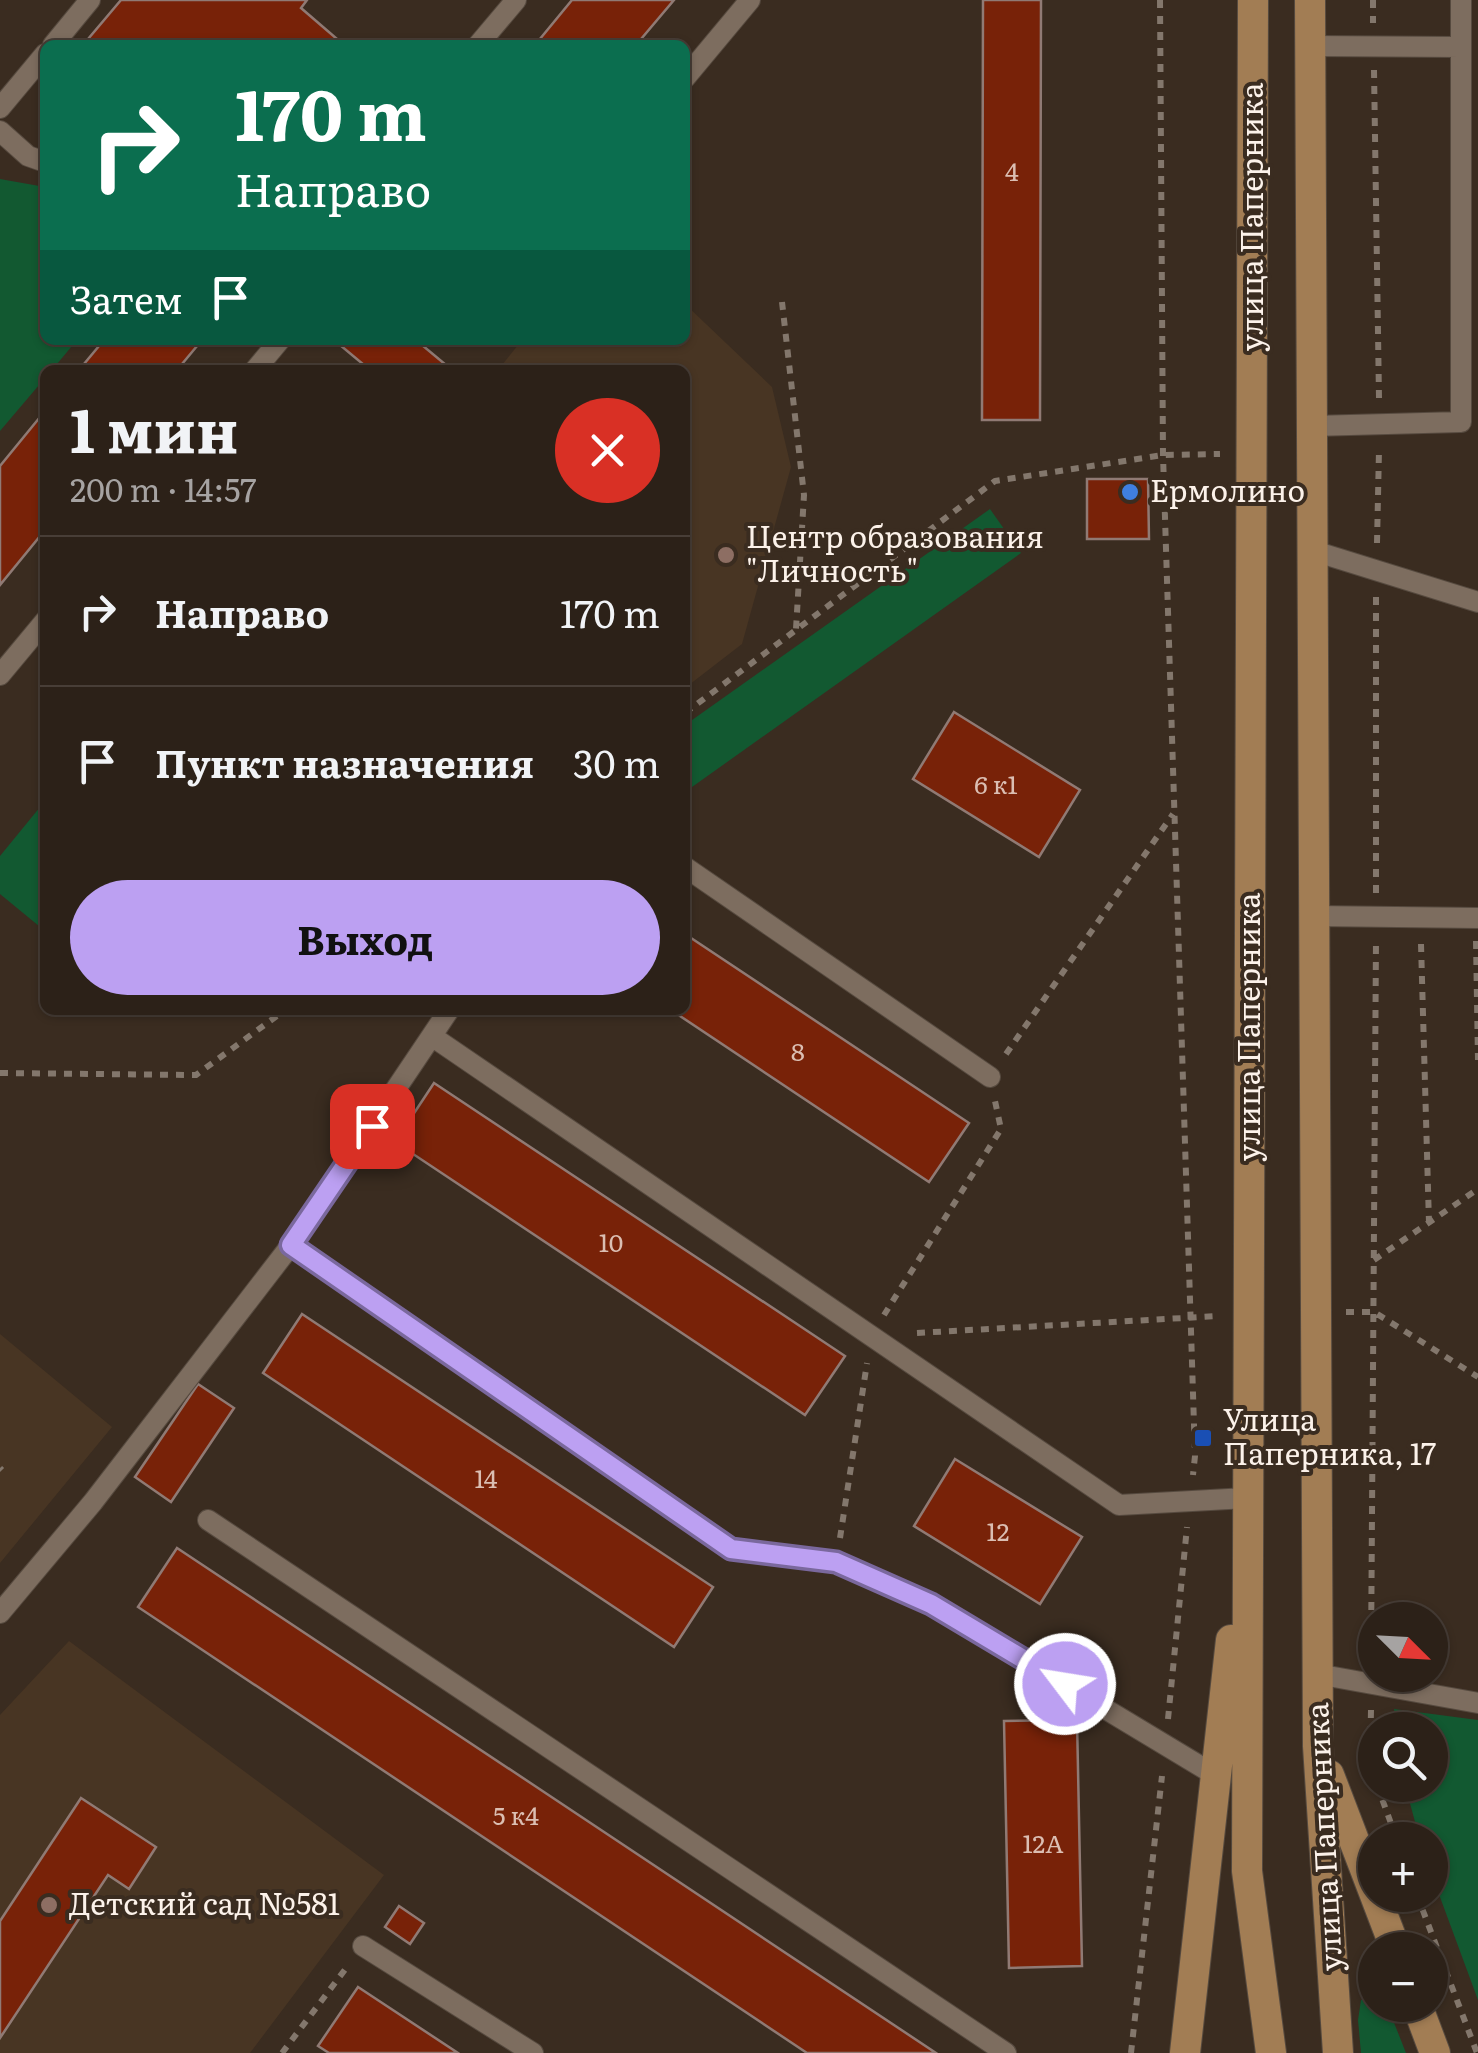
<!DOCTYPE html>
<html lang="ru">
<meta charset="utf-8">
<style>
:root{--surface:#2c2118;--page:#342921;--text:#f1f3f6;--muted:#a6a3a2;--line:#483e37;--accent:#bca0f2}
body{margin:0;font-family:Literata,serif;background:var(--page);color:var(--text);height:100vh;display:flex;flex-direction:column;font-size:38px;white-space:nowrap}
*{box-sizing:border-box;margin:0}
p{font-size:32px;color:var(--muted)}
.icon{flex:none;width:55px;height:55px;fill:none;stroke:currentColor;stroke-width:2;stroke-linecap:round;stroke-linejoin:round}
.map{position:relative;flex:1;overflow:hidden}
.side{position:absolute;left:40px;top:365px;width:650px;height:650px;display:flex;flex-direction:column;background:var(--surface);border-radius:15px;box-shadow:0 2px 8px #0004,0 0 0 2px var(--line)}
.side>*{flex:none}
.banner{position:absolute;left:40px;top:40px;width:650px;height:305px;border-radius:15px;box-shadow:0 2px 8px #0004,0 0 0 2px var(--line);background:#0b6e4f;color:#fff;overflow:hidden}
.needle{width:65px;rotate:114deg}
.fabs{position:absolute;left:1358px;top:1602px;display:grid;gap:20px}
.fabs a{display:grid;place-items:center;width:90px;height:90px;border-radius:50%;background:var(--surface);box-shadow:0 2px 8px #0004,0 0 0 2px var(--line);font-size:50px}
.pin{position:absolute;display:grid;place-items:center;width:85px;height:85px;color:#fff;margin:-42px;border-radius:20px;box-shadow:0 5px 15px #0006}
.me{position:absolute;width:110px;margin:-55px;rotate:301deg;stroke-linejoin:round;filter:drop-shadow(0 0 8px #0008)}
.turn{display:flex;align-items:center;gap:35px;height:210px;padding:0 30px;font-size:45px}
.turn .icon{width:130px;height:130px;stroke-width:2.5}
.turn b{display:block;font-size:70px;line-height:85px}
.then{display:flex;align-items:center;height:95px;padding:0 30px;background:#0003;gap:20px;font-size:38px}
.round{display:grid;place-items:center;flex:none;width:105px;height:105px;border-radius:52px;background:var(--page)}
.overview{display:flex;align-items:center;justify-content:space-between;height:170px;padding:0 30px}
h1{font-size:60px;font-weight:700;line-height:75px}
.cta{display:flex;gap:20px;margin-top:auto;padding:20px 30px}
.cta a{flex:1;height:115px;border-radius:60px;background:var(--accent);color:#111;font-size:40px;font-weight:700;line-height:115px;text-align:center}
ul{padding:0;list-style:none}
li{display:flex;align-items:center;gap:30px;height:150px;padding:0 30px;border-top:2px solid var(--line)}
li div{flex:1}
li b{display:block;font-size:38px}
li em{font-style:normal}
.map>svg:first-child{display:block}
.built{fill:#483523}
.green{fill:#125931}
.building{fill:#782208;stroke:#907a74;stroke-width:2.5}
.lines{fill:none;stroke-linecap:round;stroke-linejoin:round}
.lane-casing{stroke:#564a3f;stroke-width:22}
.secondary-casing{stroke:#564a3f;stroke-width:32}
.path{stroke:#83776c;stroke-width:6;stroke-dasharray:8 8;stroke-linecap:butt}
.lane{stroke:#7d6d5f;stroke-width:20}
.secondary{stroke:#a27d54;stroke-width:30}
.route-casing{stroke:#7a689d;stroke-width:25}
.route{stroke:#bca0f2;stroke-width:18}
.shop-dot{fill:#3f7fe0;stroke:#3a2c20;stroke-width:4}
.education-dot{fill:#8d6e63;stroke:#3a2c20;stroke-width:4}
.transit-dot{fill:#1a4fb4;stroke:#3a2c20;stroke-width:4}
.labels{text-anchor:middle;stroke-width:8;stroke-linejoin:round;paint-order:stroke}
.number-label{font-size:25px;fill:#dbbeb2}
.street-label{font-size:30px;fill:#fcf2ea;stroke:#3a2c20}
.poi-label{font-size:30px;fill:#fcf2ea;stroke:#3a2c20;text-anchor:start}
</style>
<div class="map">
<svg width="1478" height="2053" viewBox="0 0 1478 2053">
<rect width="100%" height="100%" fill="#3a2c20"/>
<path class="built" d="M 685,304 L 772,387 L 791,467 L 742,644 L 685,688 L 685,370 L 498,370 L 522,340 L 685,340 Z
M 0,1334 L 112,1427 L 0,1563 Z
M 69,1641 L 384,1875 L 250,2053 L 0,2053 L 0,1715 Z"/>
<path class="green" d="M 0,179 L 45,187 L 45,340 L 77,340 L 52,370 L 45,370 L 45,378 L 0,431 Z
M 990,509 L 1021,553 L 685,792 L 685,725 Z
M 45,801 L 45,931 L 0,894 L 0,856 Z
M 1394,1709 L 1478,1720 L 1478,2000 L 1430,1870 L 1430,1840 L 1420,1840 L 1405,1785 L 1430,1785 L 1430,1730 L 1397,1730 Z
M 1375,1997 L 1375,2005 L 1383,2005 L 1389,2010 L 1406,2053 L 1361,2053 L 1358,2020 L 1361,2000 Z"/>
<path class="building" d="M 121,0 L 307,0 L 301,8 L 344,45 L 83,45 Z
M 572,0 L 674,0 L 636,45 L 535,45 Z
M 983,0 L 1041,0 L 1040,420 L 982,420 Z
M 104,340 L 202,340 L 177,370 L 79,370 Z
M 334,340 L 416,340 L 452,370 L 370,370 Z
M 45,411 L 45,530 L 0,585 L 0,466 Z
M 1087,479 L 1148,479 L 1149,539 L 1087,539 Z
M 954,712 L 1080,790 L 1039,857 L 913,779 Z
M 685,934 L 969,1123 L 929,1182 L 671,1010 L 685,1010 Z
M 434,1083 L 845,1356 L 805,1415 L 395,1142 Z
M 302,1314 L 713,1587 L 674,1647 L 263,1373 Z
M 198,1384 L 234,1408 L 171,1502 L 135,1477 Z
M 955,1459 L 1082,1537 L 1040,1604 L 914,1526 Z
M 177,1548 L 535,1786 L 936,2053 L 807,2053 L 138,1607 Z
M 1077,1720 L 1082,1966 L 1009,1968 L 1004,1721 Z
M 81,1798 L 156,1847 L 129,1889 L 108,1875 L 0,2038 L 0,1921 Z
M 399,1906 L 424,1923 L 410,1944 L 385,1927 Z
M 358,1987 L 458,2053 L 329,2053 L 318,2046 Z"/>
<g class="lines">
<g class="lane-casing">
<path id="lane" d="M 53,45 L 90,0
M 478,45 L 516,0
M 1311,46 L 1461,47 L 1461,422 L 1313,426
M 1461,47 L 1461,0
M 685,78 L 750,0
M 0,108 L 45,54
M 0,131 L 28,156 L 45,162
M 255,370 L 280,340
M 1314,551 L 1478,602
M 0,675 L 45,621
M 685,867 L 990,1077
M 1315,916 L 1478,918
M 433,1037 L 1119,1505 L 1247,1498
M 291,1245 L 731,1549 L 836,1562 L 931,1604 L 1215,1775
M 208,1520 L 1006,2053
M 0,1613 L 93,1502 L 291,1245 L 449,1010
M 1317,1674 L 1478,1703
M 363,1946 L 533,2053"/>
</g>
<g class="secondary-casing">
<path id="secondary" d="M 1253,0 L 1247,1871 L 1271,2053
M 1310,0 L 1318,1746 L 1338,2053
M 1329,1775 L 1396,1950
M 1417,2005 L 1435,2053
M 1185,2053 L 1231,1640"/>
</g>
<path class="path" d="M 1160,0 L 1163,455 L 1195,1456 L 1193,1475
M 1373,0 L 1373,23
M 1374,70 L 1379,398
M 782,302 L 804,495 L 796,629
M 1377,543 L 1379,450
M 685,713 L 995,481 L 1163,455 L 1220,454
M 1376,893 L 1376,595
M 1476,941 L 1478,1060
M 1421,944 L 1429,1223
M 1006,1054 L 1173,814
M 0,1073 L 196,1075 L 285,1010
M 1374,1260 L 1478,1189
M 1346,1312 L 1374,1312 L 1478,1377
M 884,1315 L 1001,1129 L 995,1101
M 917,1333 L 1219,1316
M 0,1468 L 2,1470
M 840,1538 L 867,1363
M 1371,1658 L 1376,940
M 1371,1710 L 1370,1765 L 1375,1778
M 1168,1719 L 1187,1527
M 1377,1785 L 1397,1840
M 1417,1895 L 1477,2053
M 282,2053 L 347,1967
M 1131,2053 L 1162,1776"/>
<use href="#lane" class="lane"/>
<use href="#secondary" class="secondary"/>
</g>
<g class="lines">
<g class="route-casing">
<path id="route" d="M 372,1126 L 291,1245 L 731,1549 L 836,1562 L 931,1604 L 1065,1684"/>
</g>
<use href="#route" class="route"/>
</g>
<circle class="shop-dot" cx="1130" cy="492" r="10"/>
<g class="education-dot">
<circle cx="726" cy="555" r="10"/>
<circle cx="49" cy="1905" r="10"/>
</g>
<rect class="transit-dot" x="1193" y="1428" width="20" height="20" rx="5"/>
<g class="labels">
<g class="number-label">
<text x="1012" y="181">4</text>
<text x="996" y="794">6 к1</text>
<text x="798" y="1061">8</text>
<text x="611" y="1252">10</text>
<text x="486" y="1488">14</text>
<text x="998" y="1541">12</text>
<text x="516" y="1825">5 к4</text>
<text x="1043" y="1853">12А</text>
</g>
<g class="street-label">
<text transform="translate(1253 217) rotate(-90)" y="10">улица Паперника</text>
<text transform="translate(1250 1027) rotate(-90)" y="10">улица Паперника</text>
<text transform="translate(1325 1837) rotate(-93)" y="10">улица Паперника</text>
</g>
<g class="poi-label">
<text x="1150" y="502">Ермолино</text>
<text x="746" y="548">Центр образования<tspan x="746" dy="34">"Личность"</tspan></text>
<text x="1223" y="1431">Улица<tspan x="1223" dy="34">Паперника, 17</tspan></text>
<text x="69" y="1915">Детский сад №581</text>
</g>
</g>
</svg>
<div class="fabs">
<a><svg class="needle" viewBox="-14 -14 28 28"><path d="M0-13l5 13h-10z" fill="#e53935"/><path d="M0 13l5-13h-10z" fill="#a6a3a2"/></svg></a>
<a><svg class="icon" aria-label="search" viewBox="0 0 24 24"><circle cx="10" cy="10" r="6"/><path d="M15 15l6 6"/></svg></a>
<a>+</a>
<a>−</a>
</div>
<div class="pin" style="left:372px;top:1126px;background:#d93025"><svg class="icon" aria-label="arrive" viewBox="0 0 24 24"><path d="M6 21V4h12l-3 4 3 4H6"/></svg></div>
<svg class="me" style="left:1065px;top:1684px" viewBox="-20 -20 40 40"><circle r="17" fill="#bca0f2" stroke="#fff" stroke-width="3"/><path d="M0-11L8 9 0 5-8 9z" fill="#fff"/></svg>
<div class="banner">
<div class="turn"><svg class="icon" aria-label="right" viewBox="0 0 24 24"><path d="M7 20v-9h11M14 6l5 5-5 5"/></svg><div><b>170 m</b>Направо</div></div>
<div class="then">Затем<svg class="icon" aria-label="arrive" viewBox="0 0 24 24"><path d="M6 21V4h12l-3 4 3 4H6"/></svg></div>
</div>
<section class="side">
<div class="overview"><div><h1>1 мин</h1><p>200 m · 14:57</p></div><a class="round" style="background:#d93025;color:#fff"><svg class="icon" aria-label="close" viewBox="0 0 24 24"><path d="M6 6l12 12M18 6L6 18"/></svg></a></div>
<ul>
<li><svg class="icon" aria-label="right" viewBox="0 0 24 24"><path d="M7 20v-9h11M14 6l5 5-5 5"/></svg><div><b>Направо</b></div><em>170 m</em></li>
<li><svg class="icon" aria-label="arrive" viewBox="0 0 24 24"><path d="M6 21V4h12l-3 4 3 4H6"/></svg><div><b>Пункт назначения</b></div><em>30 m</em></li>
</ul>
<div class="cta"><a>Выход</a></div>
</section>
</div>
